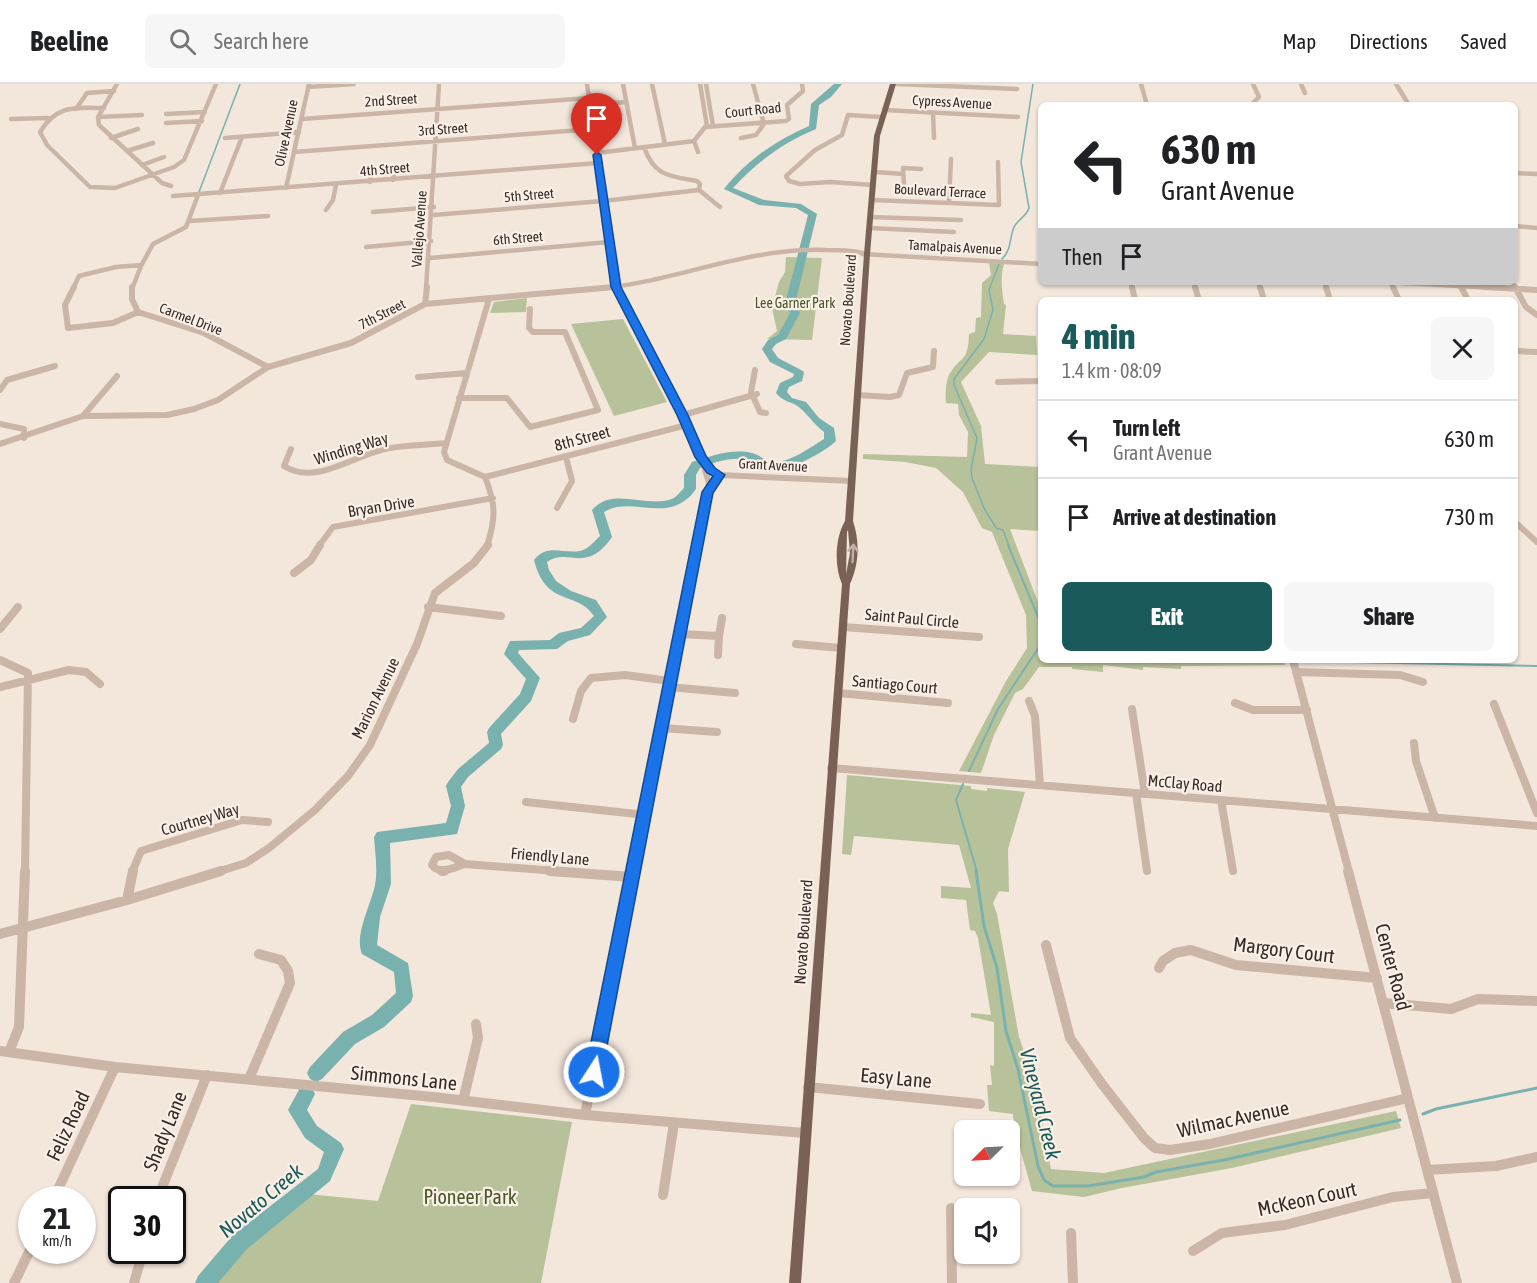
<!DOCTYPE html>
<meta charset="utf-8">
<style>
:root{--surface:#fff;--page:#f6f6f6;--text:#202124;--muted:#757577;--line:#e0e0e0;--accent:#1b5a5a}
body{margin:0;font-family:"Asap Condensed",sans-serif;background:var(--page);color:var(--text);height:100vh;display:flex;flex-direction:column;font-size:22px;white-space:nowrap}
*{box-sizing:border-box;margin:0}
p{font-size:20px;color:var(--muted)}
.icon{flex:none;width:33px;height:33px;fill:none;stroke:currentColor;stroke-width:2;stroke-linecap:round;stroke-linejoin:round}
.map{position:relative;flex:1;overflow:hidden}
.panel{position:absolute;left:1038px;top:213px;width:480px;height:366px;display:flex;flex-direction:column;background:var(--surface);border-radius:9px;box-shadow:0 2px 4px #0004}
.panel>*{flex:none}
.hud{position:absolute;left:1038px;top:18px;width:480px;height:183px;border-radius:9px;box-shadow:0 2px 4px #0004;background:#fff;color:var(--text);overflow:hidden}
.needle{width:39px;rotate:246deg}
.buttons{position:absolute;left:954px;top:1036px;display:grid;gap:12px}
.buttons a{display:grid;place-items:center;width:66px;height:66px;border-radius:9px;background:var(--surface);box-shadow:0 2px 4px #0004;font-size:30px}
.speed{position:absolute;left:18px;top:1102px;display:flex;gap:12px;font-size:30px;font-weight:700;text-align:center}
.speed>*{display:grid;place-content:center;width:78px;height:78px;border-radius:50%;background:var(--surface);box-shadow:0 2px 4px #0004;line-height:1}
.speed small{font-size:15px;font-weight:400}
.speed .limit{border:3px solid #111;border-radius:9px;background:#fff;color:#111}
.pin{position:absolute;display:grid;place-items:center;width:51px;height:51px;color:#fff;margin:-62px -26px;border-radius:50% 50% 50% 0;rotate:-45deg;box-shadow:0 0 6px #0007}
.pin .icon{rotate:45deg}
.me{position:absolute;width:66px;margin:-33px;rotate:11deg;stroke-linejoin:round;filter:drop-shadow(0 0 4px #0008)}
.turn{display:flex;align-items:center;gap:21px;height:126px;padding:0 24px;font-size:27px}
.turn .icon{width:78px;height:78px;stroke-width:2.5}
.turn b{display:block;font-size:42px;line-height:51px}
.then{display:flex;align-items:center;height:57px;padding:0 24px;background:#0003;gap:12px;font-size:22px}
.round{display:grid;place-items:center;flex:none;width:63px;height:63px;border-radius:9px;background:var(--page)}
.headline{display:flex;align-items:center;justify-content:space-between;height:102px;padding:0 24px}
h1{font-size:36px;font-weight:800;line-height:45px;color:var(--accent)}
.cta{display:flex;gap:12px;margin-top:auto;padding:12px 24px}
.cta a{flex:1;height:69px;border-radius:9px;background:var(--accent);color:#fff;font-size:24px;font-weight:800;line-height:69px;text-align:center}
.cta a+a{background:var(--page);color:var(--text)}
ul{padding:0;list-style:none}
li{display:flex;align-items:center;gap:18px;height:78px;padding:0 24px;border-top:2px solid var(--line)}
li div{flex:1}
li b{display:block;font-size:22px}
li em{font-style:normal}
header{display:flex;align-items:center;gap:36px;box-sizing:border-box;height:84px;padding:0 30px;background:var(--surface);border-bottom:2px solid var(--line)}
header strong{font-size:28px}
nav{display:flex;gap:33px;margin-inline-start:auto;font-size:21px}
.search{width:420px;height:54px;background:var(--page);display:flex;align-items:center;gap:15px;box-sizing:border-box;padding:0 21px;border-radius:9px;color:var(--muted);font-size:22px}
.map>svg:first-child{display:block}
.green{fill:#b8c29a}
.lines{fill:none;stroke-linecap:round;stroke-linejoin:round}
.stream-far2{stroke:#79b1af;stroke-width:1.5}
.stream-far1{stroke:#79b1af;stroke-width:2}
.stream{stroke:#79b1af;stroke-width:3}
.river{fill:#79b1af;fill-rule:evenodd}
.minor-far3{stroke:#cbb5a6;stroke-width:4.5}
.minor-far2{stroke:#cbb5a6;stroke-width:6}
.minor-far1{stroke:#cbb5a6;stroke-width:8}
.minor{stroke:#cbb5a6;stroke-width:10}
.major{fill:#7a6158;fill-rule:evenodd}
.oneway{stroke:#c0b0a7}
.route{fill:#1a73e8;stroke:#114b97;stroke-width:1.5}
.labels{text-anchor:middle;stroke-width:4.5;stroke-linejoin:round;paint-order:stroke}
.far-street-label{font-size:14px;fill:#372b27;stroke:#faf0e7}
.far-park-label{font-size:14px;fill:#49562a;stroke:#faf0e7}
.street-label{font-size:16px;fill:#372b27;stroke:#faf0e7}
.near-street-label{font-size:20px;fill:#372b27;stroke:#faf0e7}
.near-park-label{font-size:20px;fill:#49562a;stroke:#faf0e7}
.near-water-label{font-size:21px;font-style:italic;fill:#1b5a5a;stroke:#faf0e7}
</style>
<header>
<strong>Beeline</strong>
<div class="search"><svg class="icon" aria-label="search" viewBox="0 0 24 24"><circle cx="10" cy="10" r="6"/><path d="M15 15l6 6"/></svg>Search here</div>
<nav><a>Map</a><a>Directions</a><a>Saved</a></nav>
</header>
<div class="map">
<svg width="1537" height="1199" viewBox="0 0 1537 1199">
<rect width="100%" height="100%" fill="#f3e6db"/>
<path class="green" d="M 786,173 L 822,174 L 812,256 L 767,255 L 777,247 L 772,224 L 779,198 L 785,188 Z
M 989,179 L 1004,180 C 1000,194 1002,206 1004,220 L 1006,221 L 1003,250 L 1036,252 L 1037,271 L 989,268 L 961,298 L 981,342 L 985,380 L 1041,383 L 1041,447 L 1010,445 L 1041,526 L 1041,576 L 1284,576 L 1285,581 L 1181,582 L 1181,585 L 1143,583 L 1143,586 L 1103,581 L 1103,588 L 1072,585 L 1072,583 L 1039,583 L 1023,605 L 1015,609 L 994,651 L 981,689 L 959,687 L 1006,597 L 1027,564 L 1026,531 L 992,448 L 982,444 L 963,408 L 936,384 L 905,378 L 863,375 L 863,370 L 967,373 L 968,348 L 959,331 L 958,320 L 946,319 C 945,311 946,295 950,289 C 962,271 968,278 969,250 L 975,248 L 976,234 L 981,233 L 982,199 L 991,191 Z
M 527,214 L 526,228 L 490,229 L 494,218 Z
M 623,235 L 667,318 L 614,332 L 571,240 Z
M 847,691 L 971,702 L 971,705 L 987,707 L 987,704 L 1025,708 L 1008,765 L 1009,808 L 999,807 L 993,819 L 997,830 L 1019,953 L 1034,996 L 1051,1085 L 1104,1089 L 1396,1027 L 1401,1044 L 1232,1084 L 1122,1104 L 1084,1113 L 1032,1107 L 1014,1043 L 1013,1030 L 989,1027 L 987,1001 L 992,1001 L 990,981 L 994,982 L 994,938 L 971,933 L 971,929 L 991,931 L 978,854 L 975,847 L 970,846 L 966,816 L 941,814 L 941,802 L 971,804 L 959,761 L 854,752 L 851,771 L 842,770 Z
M 411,1020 L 572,1038 L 541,1199 L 207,1199 L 211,1190 L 252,1157 L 269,1127 L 298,1109 L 378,1117 Z"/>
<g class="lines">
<path class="stream-far2" d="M 199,108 L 240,0
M 1002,175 C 1012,165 1009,155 1014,143 C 1018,135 1026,133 1029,124 L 1021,78 L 1033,0
M 999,180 L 989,206 L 993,226 L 984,255 L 954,295 L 954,301 L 977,354 L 971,386 L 972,394 L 984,424 L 996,444 L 1003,446 L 1009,462"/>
<path class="stream-far1" d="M 1008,461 L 1041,540
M 1076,576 L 1089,578 L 1284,578
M 1304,577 L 1537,582
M 969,687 L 998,625 L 1041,560
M 963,700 L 956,716 L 977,788"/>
<path class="stream" d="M 976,787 L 984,842 L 997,884 L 1006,947 L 1018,985 L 1038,1082 L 1044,1096 L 1053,1102 L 1088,1102 L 1144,1093 L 1156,1088 L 1224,1076 L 1400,1036
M 1423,1030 L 1436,1025 L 1537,1004"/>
<path class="river" d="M 834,0 L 842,0 L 831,13 L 819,21 L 816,45 C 784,58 757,78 733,104 L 764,116 L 801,120 L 817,130 L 795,220 L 800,229 L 786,255 L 776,260 L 772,265 L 778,274 L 803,287 L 804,289 L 802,297 L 789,303 L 787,308 L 792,314 L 806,318 L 819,334 L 834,344 L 836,357 C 824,369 779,393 763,385 C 755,381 751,375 742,375 C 727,374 713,379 700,384 L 696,391 L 696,405 C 669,443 632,410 604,428 L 612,453 C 586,491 568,463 547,478 L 549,486 L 556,497 L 571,507 L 596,516 L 607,533 L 590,551 L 568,557 L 557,565 L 519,566 L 518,569 L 540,594 L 531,617 L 501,650 L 503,661 L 501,665 L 468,693 L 461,703 L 465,722 L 457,750 L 390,759 L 391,800 L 380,833 L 377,861 L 408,879 L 413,912 L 411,918 L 384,943 L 355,960 L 322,995 L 316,998 L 310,995 L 307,989 L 310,983 L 343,948 L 372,931 L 396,909 L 394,888 L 362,870 C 354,851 371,821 375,801 C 378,786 375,768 374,753 L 377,748 L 446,739 L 451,722 L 446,702 L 448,698 L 458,685 L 489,659 L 487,648 L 489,644 L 520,610 L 526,595 L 504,570 L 510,557 L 550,556 L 559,549 L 581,544 L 594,532 C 577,506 546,524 534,476 C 547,459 563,470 580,467 C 588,465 594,458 600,452 L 592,426 C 613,401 648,426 674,414 C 677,412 681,407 684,404 L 684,391 L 692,378 C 711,372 732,364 752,369 C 760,371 766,378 773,378 C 792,378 809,364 824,355 L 824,348 C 815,341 809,332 800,324 C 792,317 784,319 776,309 L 780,299 L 793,293 L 794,290 L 770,278 L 762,265 L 768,256 L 778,251 L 790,229 L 785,220 L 808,131 L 796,124 L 759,121 L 724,105 C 746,77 776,56 809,42 L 811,20 Z
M 306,1001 L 312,1004 L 315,1010 L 307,1026 L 317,1042 L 341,1059 L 344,1065 L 330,1097 L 247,1165 L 218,1199 L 195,1199 L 198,1192 L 233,1151 L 318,1085 L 324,1068 L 305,1054 L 288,1026 L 300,1004 Z"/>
<path class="minor-far3" d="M 117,0 L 98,33 L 99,41 L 162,99 L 171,102
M 587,0 L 617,205
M 623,0 L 635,64
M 652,0 L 665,60
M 700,0 L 707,42
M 706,0 L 713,42
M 897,0 L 1017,5
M 1141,0 L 1147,21
M 1301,0 L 1305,9
M 1396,0 L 1409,21
M 308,3 L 354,0
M 590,21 L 626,18
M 1251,21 L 1259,13 L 1253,0
M 104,24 C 75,24 57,20 40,48 L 47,61 L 90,103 L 115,104 L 174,83 L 184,76 L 216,0
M 76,25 L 87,9 L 114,7
M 884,26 L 1018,33
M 933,29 L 934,54
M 166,30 L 205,28
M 98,33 L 142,31
M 11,35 L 48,34
M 302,35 L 589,14
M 166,39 L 202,37
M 111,54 L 138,45
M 225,54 L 299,48
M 741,54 L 756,51 L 764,40 L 753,0
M 694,57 L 705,43 L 786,37 L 789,35 L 787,21 L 803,7 L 802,0
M 694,57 L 698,68
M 644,63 C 654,92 669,92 697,97 L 700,100 L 699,106
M 127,67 L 153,59
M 294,68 L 594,45
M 597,69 L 694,57
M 142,81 L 164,73
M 876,88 L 903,90
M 1515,89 L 1537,90
M 370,98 L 371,90 L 394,89 L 393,96
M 873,101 L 830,98 L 800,100 L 789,97 L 786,92 L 815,66 L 842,51 L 848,31 L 881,33
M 904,101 L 903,84 L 921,85
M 286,104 L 309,0
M 699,106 L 720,123
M 220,109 L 242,53
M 173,112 L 598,79
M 872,116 L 999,121 L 998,78
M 949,119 L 951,75
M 326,126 L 333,116 L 336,101
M 373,128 L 434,123
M 433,131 L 603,117 L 699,106
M 870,133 L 961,136
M 189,137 L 268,132
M 1515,142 L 1537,144
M 869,144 L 954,148
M 366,163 L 431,157
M 862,170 L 1041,180
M 430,174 L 609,158
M 1131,198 L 1132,205
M 1194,198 L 1196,205
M 1258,198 L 1260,205
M 1324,198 L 1326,205
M 1387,198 L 1513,205
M 1391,198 L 1394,205
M 1512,198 L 1516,205
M 1460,202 L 1462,205
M 73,205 L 79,192 L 116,183 L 141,181
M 132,205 L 141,182 L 153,160 L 186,143 L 198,111
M 426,205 L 439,0
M 597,205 C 674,198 747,163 826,166 C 840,166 854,166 867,170"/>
<path class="minor-far2" d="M 74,203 L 65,221 L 68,244 L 113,239 L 138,228
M 132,203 L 132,215 L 138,228 L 204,249 L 268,283
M 616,203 L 707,382 L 720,391 L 852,397
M 1132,203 L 1135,216
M 1195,203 L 1199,216
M 1260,203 L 1264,216
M 1326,203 L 1330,216
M 1393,203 L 1399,216
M 1461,203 L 1468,216
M 1485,203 L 1537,206
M 1515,203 L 1526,223 L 1537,231
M 425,220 L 427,203
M 1515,267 L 1537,268
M 755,286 L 751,308 L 760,328 L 766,329
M 418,293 L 467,289
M 998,298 L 1041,297
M 0,306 L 7,296 L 55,282
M 857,311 L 890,313 L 899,311 L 907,289 L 933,283 L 934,267
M 459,314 L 507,314 L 530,343 L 598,326 L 565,248 L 533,248 L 529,244 L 530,225
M 683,331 L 757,310
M 83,332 L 117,292
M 0,340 L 24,345 L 24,354
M 0,360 L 83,332 L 167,331 L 194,325 L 218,316 L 268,283 L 351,259 L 425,220 L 614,203
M 291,365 L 284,382 C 317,403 356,369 390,364 C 408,361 427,361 446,359
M 485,393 L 687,341
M 557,424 L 572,397 L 566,373
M 1515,438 L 1537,458
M 319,462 L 333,443 L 493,414
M 487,462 C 496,434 496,421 485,393 L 447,376 L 444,368 L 489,215
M 697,462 L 709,399 L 701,373"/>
<path class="minor-far1" d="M 294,489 L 311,476 L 320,461
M 428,523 L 501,532
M 843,543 L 979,553
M 0,545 L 18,523
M 679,550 L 719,552 L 718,571
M 719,552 L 722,534
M 796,560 L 841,564
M 0,576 L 28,589 L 25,788
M 1293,576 L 1349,788
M 1296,588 L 1400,591 L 1423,598
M 0,603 L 69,586 L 86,588 L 100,600
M 669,603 L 735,609
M 838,609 L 948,619
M 1029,617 L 1035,632 L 1040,701
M 1235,619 L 1253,626 L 1307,626
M 1494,620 L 1537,729
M 1132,625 L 1145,710
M 573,635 L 581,607 L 591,594 L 625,591 L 670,597
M 662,644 L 717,648
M 1414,659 L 1416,677 L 1435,734
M 831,684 L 1537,742
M 1136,709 L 1147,787
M 1221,716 L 1233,787
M 526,718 L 646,731
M 449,771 L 465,780 C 454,783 440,792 432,781 L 436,773 Z
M 465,780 L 570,788
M 132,788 L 141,767 L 242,736 L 268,738
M 217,788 L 246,779 L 269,764 L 315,726 L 348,692 L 370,661 L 417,560 L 435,509 L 474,479 L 488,461
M 633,788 L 697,461"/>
<path class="minor" d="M 442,787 L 444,787
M 550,787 L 632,793
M 1348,787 L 1457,1199
M 127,816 L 133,787
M 0,850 L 127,816 L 221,787
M 1046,861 L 1070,954 L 1102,1000 L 1144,1054 L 1155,1064 L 1170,1066 L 1210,1060 L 1408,1014
M 1159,884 L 1163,877 L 1175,869 L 1191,866 L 1236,881 L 1377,894
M 1384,919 L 1451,925 L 1478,915 L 1537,917
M 0,967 L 115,983 L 433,1013 L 585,1031 L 805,1049
M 9,968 L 19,943 L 25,787
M 249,995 L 290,899 L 288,887 L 281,876 L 259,870
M 808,1003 L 980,1020
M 463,1017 L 478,954 L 476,940
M 585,1031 L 633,787
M 1427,1086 L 1496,1082 L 1537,1073
M 663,1111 L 674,1039
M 53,1116 L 115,983
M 157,1116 L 207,991
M 951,1124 L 952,1199
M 1071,1149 L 1073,1199
M 1193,1167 L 1222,1149 L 1285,1141 L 1393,1113 L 1433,1109
M 14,1199 L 32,1162
M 134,1199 L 143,1167"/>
<path class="major" d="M 890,0 L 896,0 L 880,52 L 870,170 L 853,437 C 860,458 859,480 850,500 L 801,1199 L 789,1199 L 842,500 C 834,482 835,454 845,437 L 864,170 L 874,52 ZM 848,446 L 850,469 L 846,490 L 847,448 Z"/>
</g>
<defs><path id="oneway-shaft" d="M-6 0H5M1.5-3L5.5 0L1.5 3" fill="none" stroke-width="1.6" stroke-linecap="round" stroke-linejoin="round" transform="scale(1.5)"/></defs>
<use class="oneway" href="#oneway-shaft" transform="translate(853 469) rotate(-87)"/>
<path class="route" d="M 597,68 L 601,71 L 621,203 L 688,331 L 706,372 L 715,384 L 725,391 L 713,409 L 602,988 L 600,994 L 594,997 L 588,994 L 585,988 L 702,408 L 713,392 L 707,389 L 695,373 L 677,331 L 611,203 L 593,71 Z"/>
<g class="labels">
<g class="far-street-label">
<text transform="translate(391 16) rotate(-4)" y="5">2nd Street</text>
<text transform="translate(952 18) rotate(3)" y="5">Cypress Avenue</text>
<text transform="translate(753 26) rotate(-6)" y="5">Court Road</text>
<text transform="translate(443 45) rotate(-4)" y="5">3rd Street</text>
<text transform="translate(286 49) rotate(-78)" y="5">Olive Avenue</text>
<text transform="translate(385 85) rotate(-5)" y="5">4th Street</text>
<text transform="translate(940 107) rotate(3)" y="5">Boulevard Terrace</text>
<text transform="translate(529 111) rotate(-5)" y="5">5th Street</text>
<text transform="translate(419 145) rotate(-86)" y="5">Vallejo Avenue</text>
<text transform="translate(518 154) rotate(-5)" y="5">6th Street</text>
<text transform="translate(955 163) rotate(3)" y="5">Tamalpais Avenue</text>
<text transform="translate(848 216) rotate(-86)" y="5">Novato Boulevard</text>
<text transform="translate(382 230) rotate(-27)" y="5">7th Street</text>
<text transform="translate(191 235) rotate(21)" y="5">Carmel Drive</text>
<text transform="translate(773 381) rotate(3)" y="5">Grant Avenue</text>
</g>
<g class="far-park-label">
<text x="795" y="224">Lee Garner Park</text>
</g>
<g class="street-label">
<text transform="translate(582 354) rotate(-15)" y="6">8th Street</text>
<text transform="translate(351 364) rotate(-17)" y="6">Winding Way</text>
<text transform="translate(381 422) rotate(-9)" y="6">Bryan Drive</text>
<text transform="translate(912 534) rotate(5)" y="6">Saint Paul Circle</text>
<text transform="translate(895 600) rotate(5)" y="6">Santiago Court</text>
<text transform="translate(375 614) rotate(-64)" y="6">Marion Avenue</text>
<text transform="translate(1185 699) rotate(5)" y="6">McClay Road</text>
<text transform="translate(200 735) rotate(-16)" y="6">Courtney Way</text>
<text transform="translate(550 772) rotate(5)" y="6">Friendly Lane</text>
<text transform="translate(803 848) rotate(-86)" y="6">Novato Boulevard</text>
</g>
<g class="near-street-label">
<text transform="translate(1284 866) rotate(7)" y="7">Margory Court</text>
<text transform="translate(1393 883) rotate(75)" y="7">Center Road</text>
<text transform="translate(404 994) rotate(6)" y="7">Simmons Lane</text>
<text transform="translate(896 994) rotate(5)" y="7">Easy Lane</text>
<text transform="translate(1233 1035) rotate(-12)" y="7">Wilmac Avenue</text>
<text transform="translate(68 1042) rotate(-65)" y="7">Feliz Road</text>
<text transform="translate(165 1047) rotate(-68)" y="7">Shady Lane</text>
<text transform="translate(1307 1115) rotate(-12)" y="7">McKeon Court</text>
</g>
<g class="near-park-label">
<text x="470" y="1120">Pioneer Park</text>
</g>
<g class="near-water-label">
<text transform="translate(1040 1020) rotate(76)" y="7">Vineyard Creek</text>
<text transform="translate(261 1117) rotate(-40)" y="7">Novato Creek</text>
</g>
</g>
</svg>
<div class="buttons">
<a><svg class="needle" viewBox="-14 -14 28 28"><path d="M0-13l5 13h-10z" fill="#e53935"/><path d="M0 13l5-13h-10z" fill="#757577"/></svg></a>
<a><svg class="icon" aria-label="sound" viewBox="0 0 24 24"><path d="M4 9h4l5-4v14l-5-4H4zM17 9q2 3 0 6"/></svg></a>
</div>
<div class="speed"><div>21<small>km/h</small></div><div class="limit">30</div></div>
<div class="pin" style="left:597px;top:71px;background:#d93025"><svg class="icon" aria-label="arrive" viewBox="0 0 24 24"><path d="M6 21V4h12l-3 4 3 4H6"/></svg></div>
<svg class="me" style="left:594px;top:988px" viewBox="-20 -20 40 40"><circle r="17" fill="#1a73e8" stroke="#fff" stroke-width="3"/><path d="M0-11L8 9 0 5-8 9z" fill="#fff"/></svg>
<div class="hud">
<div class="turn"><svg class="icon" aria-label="left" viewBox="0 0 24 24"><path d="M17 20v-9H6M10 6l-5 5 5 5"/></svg><div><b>630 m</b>Grant Avenue</div></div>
<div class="then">Then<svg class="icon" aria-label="arrive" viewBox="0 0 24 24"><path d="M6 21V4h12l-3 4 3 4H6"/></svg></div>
</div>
<section class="panel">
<div class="headline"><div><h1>4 min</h1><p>1.4 km · 08:09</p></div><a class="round"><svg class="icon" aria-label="close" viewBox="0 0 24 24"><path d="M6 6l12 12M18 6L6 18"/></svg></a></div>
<ul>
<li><svg class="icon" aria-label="left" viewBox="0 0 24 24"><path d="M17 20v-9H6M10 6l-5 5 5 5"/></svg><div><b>Turn left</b><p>Grant Avenue</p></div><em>630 m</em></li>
<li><svg class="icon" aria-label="arrive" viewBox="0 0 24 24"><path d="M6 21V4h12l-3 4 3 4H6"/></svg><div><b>Arrive at destination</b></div><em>730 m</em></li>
</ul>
<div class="cta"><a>Exit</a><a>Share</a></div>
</section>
</div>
